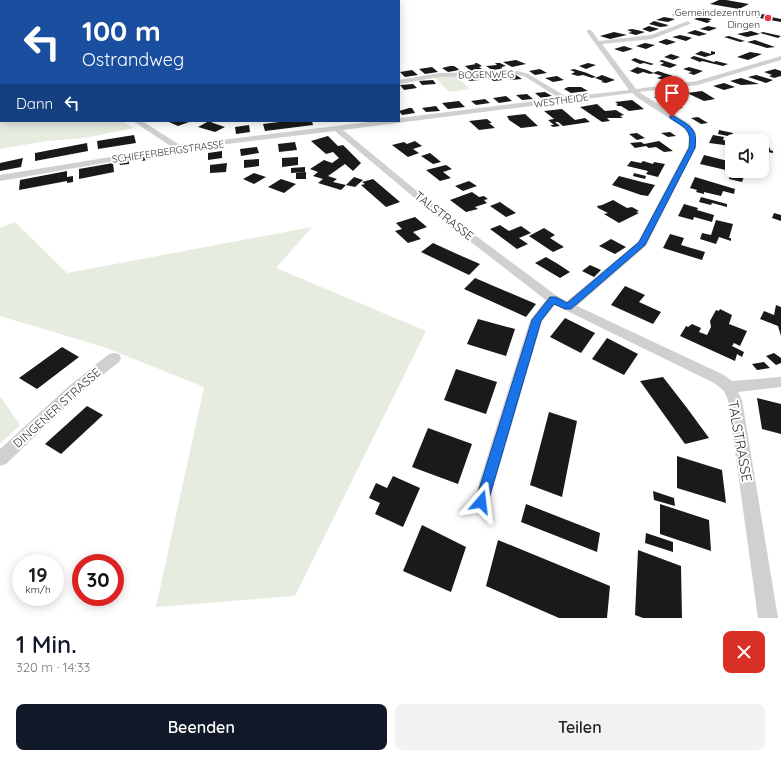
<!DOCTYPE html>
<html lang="de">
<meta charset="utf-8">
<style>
:root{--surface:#fff;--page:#f2f2f2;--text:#222;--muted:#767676;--accent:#111827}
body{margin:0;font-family:Quicksand,sans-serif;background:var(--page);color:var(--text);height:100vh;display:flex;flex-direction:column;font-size:15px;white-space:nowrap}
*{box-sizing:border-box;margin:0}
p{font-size:13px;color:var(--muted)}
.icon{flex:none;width:22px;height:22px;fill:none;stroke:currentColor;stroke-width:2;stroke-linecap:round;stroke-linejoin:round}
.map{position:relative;height:618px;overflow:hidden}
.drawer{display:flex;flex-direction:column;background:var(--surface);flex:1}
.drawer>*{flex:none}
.banner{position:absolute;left:0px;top:0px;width:400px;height:122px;box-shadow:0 2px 10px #0003;background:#1a4fa0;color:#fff;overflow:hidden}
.buttons{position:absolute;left:725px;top:134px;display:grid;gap:8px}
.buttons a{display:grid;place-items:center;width:44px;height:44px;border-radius:8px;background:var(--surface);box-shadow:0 2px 10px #0003;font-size:20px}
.speed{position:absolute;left:12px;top:554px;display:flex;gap:8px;font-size:20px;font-weight:700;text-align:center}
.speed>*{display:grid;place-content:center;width:52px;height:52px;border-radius:50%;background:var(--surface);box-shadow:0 2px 10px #0003;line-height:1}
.speed small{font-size:10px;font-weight:400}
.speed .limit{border:6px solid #d22;background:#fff;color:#111}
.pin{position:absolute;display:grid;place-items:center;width:34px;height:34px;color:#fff;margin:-41px -17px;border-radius:50% 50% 50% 0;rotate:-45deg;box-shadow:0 0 4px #0007}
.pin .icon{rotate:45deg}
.me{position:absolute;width:44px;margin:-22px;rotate:17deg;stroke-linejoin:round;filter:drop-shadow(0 0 3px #0008)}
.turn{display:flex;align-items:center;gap:14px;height:84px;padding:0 16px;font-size:18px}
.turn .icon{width:52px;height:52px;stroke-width:2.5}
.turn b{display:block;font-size:28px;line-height:34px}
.then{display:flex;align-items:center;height:38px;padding:0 16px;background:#0003;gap:8px;font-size:15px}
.round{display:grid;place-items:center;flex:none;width:42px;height:42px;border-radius:8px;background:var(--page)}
.headline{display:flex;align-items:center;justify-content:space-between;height:68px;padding:0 16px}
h1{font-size:24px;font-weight:600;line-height:30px;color:var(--accent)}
.action{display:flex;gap:8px;margin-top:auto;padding:8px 16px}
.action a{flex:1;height:46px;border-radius:8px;background:var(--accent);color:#fff;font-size:16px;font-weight:600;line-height:46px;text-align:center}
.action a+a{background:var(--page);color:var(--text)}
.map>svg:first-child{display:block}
.green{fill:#e6ecdf}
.building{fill:#1a1a1a}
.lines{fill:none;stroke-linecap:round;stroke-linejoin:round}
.street{fill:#d0d0d0;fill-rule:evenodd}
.route{fill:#1a73e8;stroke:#114b97}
.poi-dot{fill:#e63946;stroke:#fff;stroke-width:1.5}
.labels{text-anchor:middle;stroke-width:4;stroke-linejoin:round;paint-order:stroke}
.far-poi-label{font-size:10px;fill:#333;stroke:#fff;text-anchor:end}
.far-street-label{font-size:10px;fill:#333;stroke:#fff}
.street-label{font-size:12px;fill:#333;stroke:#fff}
.near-street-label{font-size:14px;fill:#333;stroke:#fff}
</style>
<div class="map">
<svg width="781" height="618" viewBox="0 0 781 618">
<rect width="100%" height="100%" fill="#fff"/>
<path class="green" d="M 0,46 L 1,121 L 122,121 L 134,128 L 84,138 L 47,141 L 0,149 Z
M 455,75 L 470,89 L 449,92 L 434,77 Z
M 15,222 L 67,273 L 312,227 L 276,268 L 426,331 L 295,596 L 156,607 L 204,387 L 104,347 L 0,316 L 0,228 Z
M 0,396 L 20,425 L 0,444 Z"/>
<path class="building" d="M 719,0 L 726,0 L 749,4 L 739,9 L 710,4 Z
M 680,12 L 690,15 L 683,17 L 672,15 Z
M 759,14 L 772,15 L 771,17 L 781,19 L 781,22 L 754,17 Z
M 664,17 L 675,19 L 668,22 L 656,20 Z
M 700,17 L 712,19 L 708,21 L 711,21 L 707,23 L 694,19 Z
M 654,21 L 668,25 L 666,25 L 669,26 L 660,27 L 649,24 Z
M 649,26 L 659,29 L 650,32 L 642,29 Z
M 708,26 L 717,28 L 709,31 L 700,29 Z
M 632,29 L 637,30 L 645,32 L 636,35 L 628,33 L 632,32 L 627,30 Z
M 695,30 L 707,34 L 699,36 L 687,33 Z
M 751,31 L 760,34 L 747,37 L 737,34 Z
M 614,32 L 627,35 L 610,39 L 600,36 Z
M 763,32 L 781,36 L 778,38 L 760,33 Z
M 680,35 L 689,37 L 692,38 L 686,41 L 672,37 Z
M 729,36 L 745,41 L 740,42 L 724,37 Z
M 666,39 L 676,42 L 667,45 L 658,42 Z
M 755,40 L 775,47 L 767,48 L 747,42 Z
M 645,43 L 655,45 L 646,49 L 636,46 Z
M 624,46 L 633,49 L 623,52 L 614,49 Z
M 701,51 L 711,54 L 711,51 L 715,52 L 715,54 L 705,57 L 695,54 Z
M 750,52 L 762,54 L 748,60 L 737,57 Z
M 671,54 L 680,57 L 673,60 L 664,57 Z
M 694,56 L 714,62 L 716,61 L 728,64 L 723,66 L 702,61 L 700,62 L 690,58 Z
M 635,58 L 640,60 L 654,64 L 651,65 L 644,63 L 640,64 L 631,60 Z
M 516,60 L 526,64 L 512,67 L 503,62 Z
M 662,60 L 677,65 L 670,68 L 660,65 L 664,63 L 659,61 Z
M 474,63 L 477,63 L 482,66 L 479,67 L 482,69 L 471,71 L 465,66 L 476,64 Z
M 495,63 L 500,63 L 506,66 L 501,67 L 503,68 L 500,69 L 492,70 L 486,66 L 497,65 Z
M 588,63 L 596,65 L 586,69 L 579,66 Z
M 450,66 L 454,66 L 460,70 L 448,72 L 442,68 Z
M 432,67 L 438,72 L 425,74 L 419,69 Z
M 637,67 L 647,70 L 654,73 L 650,74 L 643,72 L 638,74 L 630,71 Z
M 689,67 L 703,71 L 694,75 L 688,73 L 692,72 L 683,69 Z
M 540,69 L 547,73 L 535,75 L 529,71 Z
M 574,69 L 587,73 L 596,77 L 592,78 L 583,75 L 578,76 L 571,74 L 575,72 L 570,70 Z
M 775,69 L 781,71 L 781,76 L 774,78 L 769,76 L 772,75 L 764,72 Z
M 412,70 L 418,75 L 405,77 L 400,72 Z
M 658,71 L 673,76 L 663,80 L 657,78 L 662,76 L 653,73 Z
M 516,75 L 522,79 L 511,80 L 505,76 Z
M 602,75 L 615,80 L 606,83 L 601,82 L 603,81 L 595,78 Z
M 756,75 L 773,80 L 766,83 L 748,77 Z
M 476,76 L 480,80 L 469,81 L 465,77 Z
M 497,76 L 503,80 L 494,81 L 487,78 L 488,78 L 487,77 Z
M 557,76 L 564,80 L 553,82 L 545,78 Z
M 741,78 L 759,84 L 741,85 L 730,81 Z
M 433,80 L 436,84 L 422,85 L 419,81 Z
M 724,83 L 735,87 L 724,90 L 713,86 Z
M 413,84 L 417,88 L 404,90 L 400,85 Z
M 568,87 L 581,87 L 588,91 L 571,93 L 564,89 Z
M 702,91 L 715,99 L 704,101 L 687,93 Z
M 545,92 L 552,96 L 541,98 L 535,93 Z
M 527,94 L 533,99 L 522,100 L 516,95 Z
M 671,95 L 678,99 L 669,100 L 683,108 L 675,109 L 654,97 Z
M 506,96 L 512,101 L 499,103 L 493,98 Z
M 485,99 L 490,103 L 476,105 L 471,101 Z
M 632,100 L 644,109 L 629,111 L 621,106 L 618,106 L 616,105 L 618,104 L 615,102 Z
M 459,101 L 465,107 L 448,109 L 442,103 Z
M 597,104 L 605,111 L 616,110 L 624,115 L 620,116 L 623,118 L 607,118 L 610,121 L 602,122 L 580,107 Z
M 436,106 L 440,111 L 426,112 L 422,108 Z
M 409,108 L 412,108 L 415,113 L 402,115 L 399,111 Z
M 562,109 L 575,120 L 585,118 L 590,122 L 563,126 L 558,122 L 555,122 L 560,126 L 553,127 L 550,125 L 554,125 L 548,120 L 554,119 L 544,111 Z
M 525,114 L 538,126 L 521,128 L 509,120 L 507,116 Z
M 698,117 L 708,123 L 701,124 L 691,118 Z
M 487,119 L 492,123 L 489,123 L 495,128 L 479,130 L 469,121 Z
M 192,121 L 178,126 L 169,122 L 171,121 Z
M 209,121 L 213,123 L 208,125 L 213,123 L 225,127 L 215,132 L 198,127 Z
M 287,121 L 312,121 L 313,125 L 265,131 L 263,124 Z
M 249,125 L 250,132 L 236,134 L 235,127 Z
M 719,130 L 733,133 L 732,135 L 729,135 L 728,136 L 718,134 Z
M 670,132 L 676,136 L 668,137 L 661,133 Z
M 637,133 L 645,138 L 637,140 L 629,134 Z
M 134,135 L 136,143 L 98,149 L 97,141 Z
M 713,135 L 724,137 L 723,140 L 732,142 L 732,146 L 709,143 Z
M 328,136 L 338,146 L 343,145 L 361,163 L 353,171 L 345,164 L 328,176 L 337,179 L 333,182 L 346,185 L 341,190 L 318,183 L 323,179 L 313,176 L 318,172 L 310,169 L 324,160 L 332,163 L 339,158 L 333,152 L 326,154 L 311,141 Z
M 415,141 L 422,146 L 413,149 L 419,153 L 408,157 L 392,145 L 404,142 L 407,144 Z
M 659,141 L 673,151 L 664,152 L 656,147 L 649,148 L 646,146 L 635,148 L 630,143 L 641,142 L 644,144 Z
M 295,142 L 297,150 L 279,152 L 278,144 Z
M 87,143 L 88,151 L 35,161 L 35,153 Z
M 762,146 L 770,148 L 770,150 L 773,151 L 773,153 L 762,151 Z
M 257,147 L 259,153 L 241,156 L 240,149 Z
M 222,151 L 222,158 L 208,160 L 208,153 Z
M 430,153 L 435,157 L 441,162 L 433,164 L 421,156 Z
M 151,155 L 151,159 L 142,161 L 142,156 Z
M 704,155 L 732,162 L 732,171 L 746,171 L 742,182 L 729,179 L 730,171 L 700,164 Z
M 298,157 L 298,165 L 282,167 L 282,158 Z
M 23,158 L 21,167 L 0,171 L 0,163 Z
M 129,159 L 129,164 L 120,165 L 119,161 Z
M 259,159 L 259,166 L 244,168 L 244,160 Z
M 631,161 L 641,163 L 643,161 L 653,164 L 654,162 L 665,164 L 658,177 L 646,174 L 648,171 L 627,166 Z
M 113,163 L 114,172 L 79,179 L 79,169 Z
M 227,163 L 226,172 L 210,173 L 210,165 Z
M 446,165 L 452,169 L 443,172 L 451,178 L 440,181 L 426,170 Z
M 305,167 L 305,172 L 291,173 L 291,168 Z
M 67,171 L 67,177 L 73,176 L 73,182 L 67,183 L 67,181 L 19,190 L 20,180 Z
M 306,172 L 306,179 L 296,179 L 296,173 Z
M 254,173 L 266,177 L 254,184 L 243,179 Z
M 634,173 L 646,176 L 645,179 L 633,176 Z
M 619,176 L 642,182 L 655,185 L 648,196 L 641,195 L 612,185 Z
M 354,177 L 363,180 L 355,187 L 346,185 Z
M 695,177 L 735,189 L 734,194 L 723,191 L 721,196 L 704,192 L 704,194 L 696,192 L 697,190 L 690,188 Z
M 281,179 L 296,184 L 284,193 L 268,187 Z
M 373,179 L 400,202 L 386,207 L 361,185 L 365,184 L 362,182 Z
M 469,181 L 477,186 L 463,191 L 455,186 Z
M 472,192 L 479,197 L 484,196 L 488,199 L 484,200 L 487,203 L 475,207 L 478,209 L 466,212 L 450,200 Z
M 701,197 L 727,204 L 727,207 L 712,203 L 711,205 L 699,202 Z
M 613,200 L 627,208 L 632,207 L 639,211 L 636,212 L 639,213 L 619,223 L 604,214 L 608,213 L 598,208 L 597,206 L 602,205 Z
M 500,202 L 516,213 L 506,217 L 490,206 Z
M 684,204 L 698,208 L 697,210 L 714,215 L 712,222 L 694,217 L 693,220 L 678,216 Z
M 774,213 L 781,215 L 781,221 L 772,218 Z
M 415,217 L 427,227 L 413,232 L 421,239 L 408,243 L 395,231 L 402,229 L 396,223 Z
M 716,220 L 733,224 L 729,238 L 731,238 L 731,241 L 719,237 L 716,244 L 700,239 L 702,233 L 711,235 Z
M 500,225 L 509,231 L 521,226 L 531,233 L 519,238 L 528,244 L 517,249 L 490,229 Z
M 544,228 L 555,235 L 550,238 L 564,247 L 553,252 L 529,236 Z
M 670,234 L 684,238 L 681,245 L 705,252 L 702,260 L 663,248 Z
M 611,239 L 626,247 L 615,254 L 599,246 Z
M 433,243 L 457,254 L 480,264 L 469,275 L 421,252 Z
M 546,257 L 558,264 L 570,272 L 560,278 L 535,263 Z
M 590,265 L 601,270 L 594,277 L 582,271 Z
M 475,278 L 503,290 L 536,304 L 526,317 L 464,289 Z
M 625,286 L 645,295 L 639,302 L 661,312 L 653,324 L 611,305 Z
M 776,305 L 781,307 L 781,336 L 778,326 L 760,319 L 764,311 L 774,315 Z
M 720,309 L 732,315 L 729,324 L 747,331 L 740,346 L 734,343 L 732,346 L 744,352 L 742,357 L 737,354 L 735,361 L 680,336 L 686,326 L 688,327 L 692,324 L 701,328 L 699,332 L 707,335 L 711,327 L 710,321 L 716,310 L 719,311 Z
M 565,318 L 595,333 L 581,353 L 550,337 Z
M 478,319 L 515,329 L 506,356 L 467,344 Z
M 607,338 L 638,354 L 624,375 L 592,359 Z
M 62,347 L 79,357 L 37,389 L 19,378 Z
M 774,353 L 781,358 L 781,363 L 776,365 L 766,356 Z
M 764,362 L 770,368 L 757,370 L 752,364 Z
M 456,369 L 497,382 L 486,414 L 444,400 Z
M 663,377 L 687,408 L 709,438 L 685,444 L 640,381 Z
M 757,398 L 781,404 L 781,434 L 762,429 Z
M 87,406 L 103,415 L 61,454 L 45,444 Z
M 549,412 L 577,421 L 562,497 L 530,485 Z
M 428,428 L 472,444 L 458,484 L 412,467 Z
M 677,456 L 722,470 L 726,503 L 677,488 Z
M 393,476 L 420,488 L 403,527 L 375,514 L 380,503 L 369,498 L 376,483 L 387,488 Z
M 653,491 L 674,498 L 675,506 L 654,500 Z
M 526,504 L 600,533 L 597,552 L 521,522 Z
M 660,504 L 709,520 L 711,551 L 660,534 Z
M 422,525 L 466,547 L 451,592 L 403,571 Z
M 646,533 L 673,542 L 673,552 L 645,543 Z
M 498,540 L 610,586 L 607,618 L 559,618 L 486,586 Z
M 638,550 L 681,566 L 682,618 L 643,618 L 635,615 Z"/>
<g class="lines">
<path class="street" d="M 688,21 L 691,23 L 690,24 L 652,39 L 602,44 L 636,89 L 697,81 L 781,56 L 781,60 L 698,85 L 639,92 L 690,124 L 696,133 L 696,147 L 646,246 L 577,306 L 724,375 L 732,381 L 781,377 L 781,387 L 738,392 L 742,400 L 778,618 L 758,618 L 728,400 L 724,391 L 714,383 L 555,305 L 542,321 L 489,502 L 487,508 L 481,510 L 475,508 L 473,502 L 530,320 L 546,300 L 423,205 L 335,131 L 179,150 L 0,181 L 0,175 L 172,147 L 133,121 L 142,121 L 180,145 L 377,121 L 399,121 L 399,118 L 559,98 L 524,76 L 518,75 L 439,77 L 399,84 L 399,80 L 439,73 L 518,71 L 528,74 L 567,97 L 629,90 L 587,32 L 587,30 L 591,30 L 599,41 L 651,35 ZM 632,93 L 638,98 L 684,128 L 689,136 L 688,147 L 638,242 L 567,301 L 557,296 L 429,201 L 343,130 Z
M 0,39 L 1,39 L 1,43 L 0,43 Z
M 114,353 L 119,354 L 121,358 L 119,362 L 79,394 L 6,464 L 0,466 L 0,449 L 69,386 L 109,354 Z"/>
</g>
<path class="route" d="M 670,116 L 674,116 C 689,126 698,127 695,148 L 645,245 L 571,309 L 565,309 L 554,304 L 541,321 L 488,502 L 486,506 L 481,508 L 477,506 L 475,502 L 532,320 L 550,297 L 556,297 L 567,303 L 639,242 L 689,148 C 692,128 684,128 670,118 Z"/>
<circle class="poi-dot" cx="768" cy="18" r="4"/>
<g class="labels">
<g class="far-poi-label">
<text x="760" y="16">Gemeindezentrum<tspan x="760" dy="12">Dingen</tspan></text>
</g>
<g class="far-street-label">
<text transform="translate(486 74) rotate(-1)" y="4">BOGENWEG</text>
<text transform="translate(561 100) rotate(-8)" y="4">WESTHEIDE</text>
<text transform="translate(168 151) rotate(-8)" y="4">SCHIEFERBERGSTRASSE</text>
</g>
<g class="street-label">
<text transform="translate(444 216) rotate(38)" y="4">TALSTRASSE</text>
<text transform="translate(57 408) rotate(-42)" y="4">DINGENER STRASSE</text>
</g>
<g class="near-street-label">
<text transform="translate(740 441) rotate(80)" y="5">TALSTRASSE</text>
</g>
</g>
</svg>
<div class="buttons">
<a><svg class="icon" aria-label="sound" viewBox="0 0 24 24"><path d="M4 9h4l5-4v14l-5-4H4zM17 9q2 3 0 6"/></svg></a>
</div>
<div class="speed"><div>19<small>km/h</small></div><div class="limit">30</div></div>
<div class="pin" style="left:672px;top:117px;background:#d93025"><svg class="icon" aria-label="arrive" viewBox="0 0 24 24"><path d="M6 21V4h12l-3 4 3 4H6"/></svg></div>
<svg class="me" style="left:481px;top:502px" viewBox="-20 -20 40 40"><path d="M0-17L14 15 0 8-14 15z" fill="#1a73e8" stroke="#fff" stroke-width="4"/></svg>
<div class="banner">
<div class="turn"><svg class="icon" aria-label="left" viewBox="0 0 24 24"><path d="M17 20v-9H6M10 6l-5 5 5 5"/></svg><div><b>100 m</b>Ostrandweg</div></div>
<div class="then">Dann<svg class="icon" aria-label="left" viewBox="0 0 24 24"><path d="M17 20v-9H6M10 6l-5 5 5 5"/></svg></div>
</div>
</div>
<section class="drawer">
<div class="headline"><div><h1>1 Min.</h1><p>320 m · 14:33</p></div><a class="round" style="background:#d93025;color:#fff"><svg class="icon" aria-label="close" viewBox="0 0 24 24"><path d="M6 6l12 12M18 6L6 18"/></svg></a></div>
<div class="action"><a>Beenden</a><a>Teilen</a></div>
</section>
